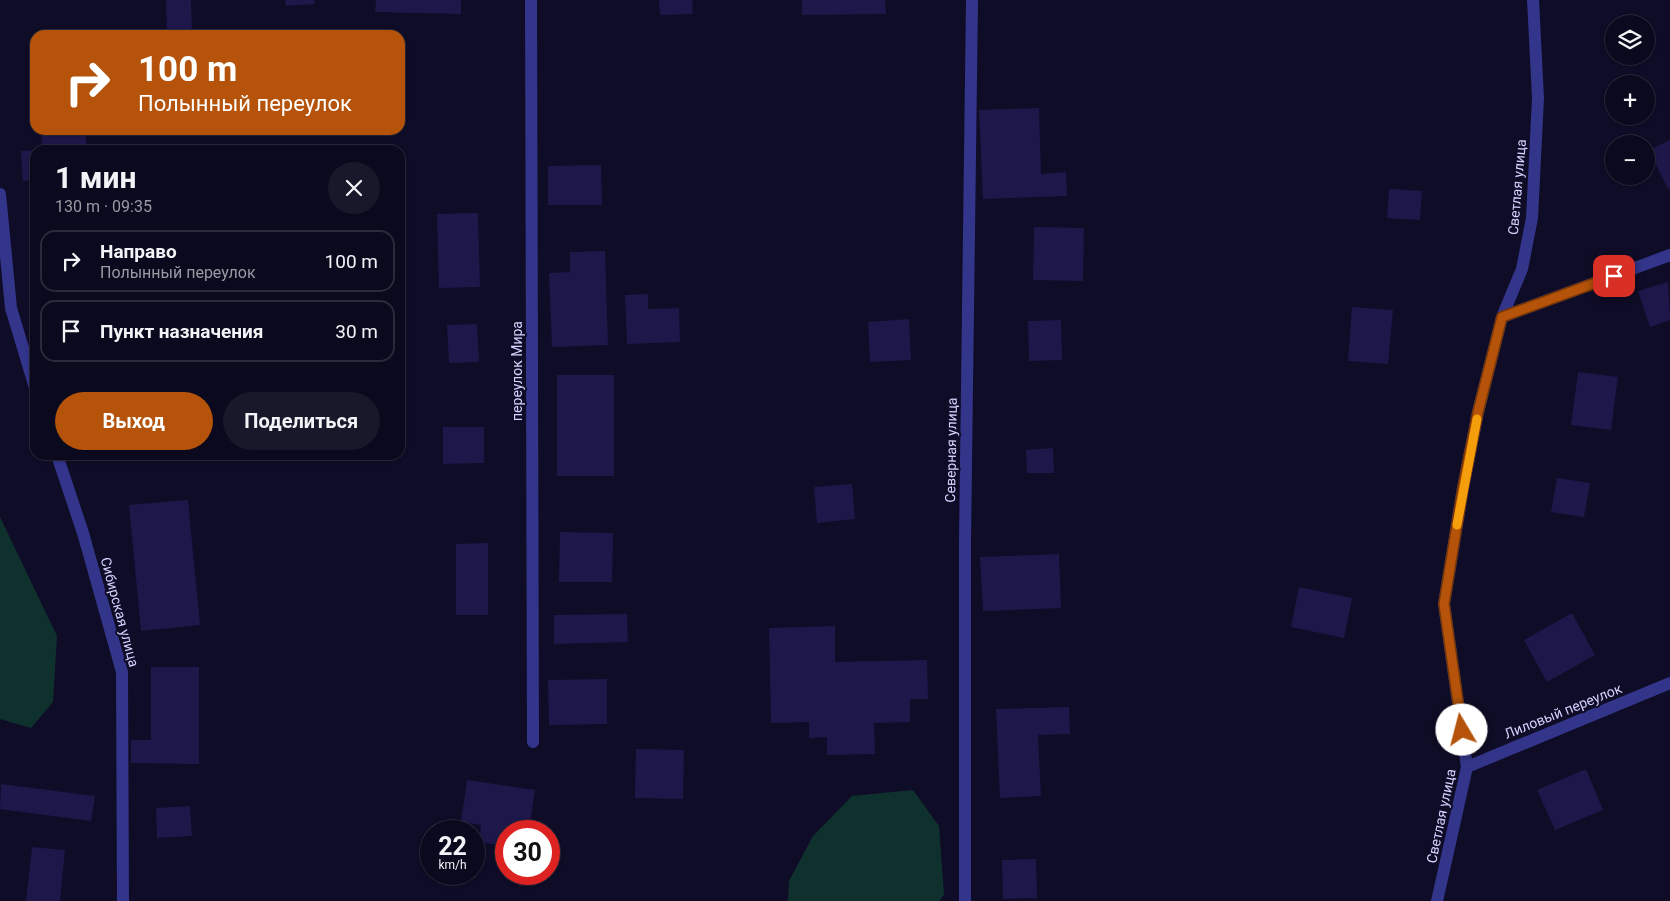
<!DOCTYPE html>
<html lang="ru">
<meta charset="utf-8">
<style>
:root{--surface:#0b091d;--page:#19172a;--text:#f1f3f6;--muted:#9a9aa4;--line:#2b2a3b;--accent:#b45309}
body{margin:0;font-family:Roboto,sans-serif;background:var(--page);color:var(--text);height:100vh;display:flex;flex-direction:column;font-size:19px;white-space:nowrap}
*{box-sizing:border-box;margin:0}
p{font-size:16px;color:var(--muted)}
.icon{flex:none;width:28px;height:28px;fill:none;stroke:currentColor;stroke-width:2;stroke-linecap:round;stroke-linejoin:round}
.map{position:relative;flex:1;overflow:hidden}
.panel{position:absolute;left:30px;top:145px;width:375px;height:315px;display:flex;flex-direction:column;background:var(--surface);border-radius:15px;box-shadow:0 1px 4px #0004,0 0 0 1px var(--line)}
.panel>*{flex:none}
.banner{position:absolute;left:30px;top:30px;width:375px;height:105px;border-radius:15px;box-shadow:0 1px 4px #0004,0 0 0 1px var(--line);background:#b45309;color:#fff;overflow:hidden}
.controls{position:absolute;left:1605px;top:15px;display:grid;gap:10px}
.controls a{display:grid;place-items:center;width:50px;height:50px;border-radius:50%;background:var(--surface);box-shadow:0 1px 4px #0004,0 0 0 1px var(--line);font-size:25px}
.speed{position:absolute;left:420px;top:820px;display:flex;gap:10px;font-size:25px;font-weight:700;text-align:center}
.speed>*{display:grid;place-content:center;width:65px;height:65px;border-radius:50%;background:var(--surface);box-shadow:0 1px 4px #0004,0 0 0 1px var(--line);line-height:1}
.speed small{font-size:12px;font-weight:400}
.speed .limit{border:8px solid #d22;background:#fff;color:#111}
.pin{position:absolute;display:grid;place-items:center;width:42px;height:42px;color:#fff;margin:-21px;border-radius:10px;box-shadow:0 2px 8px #0006}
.me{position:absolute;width:55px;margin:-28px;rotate:352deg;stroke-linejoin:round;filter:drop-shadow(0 0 4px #0008)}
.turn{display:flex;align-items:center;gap:18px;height:105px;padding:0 25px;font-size:22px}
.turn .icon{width:65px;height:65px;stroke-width:2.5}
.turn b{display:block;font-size:35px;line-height:42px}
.round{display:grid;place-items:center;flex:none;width:52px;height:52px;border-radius:26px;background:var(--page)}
.summary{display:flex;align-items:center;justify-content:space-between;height:85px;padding:0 25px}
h1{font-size:30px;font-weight:700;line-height:38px}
.cta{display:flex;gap:10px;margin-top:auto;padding:10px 25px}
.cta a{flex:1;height:58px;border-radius:30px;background:var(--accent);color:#fff;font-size:20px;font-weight:700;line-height:58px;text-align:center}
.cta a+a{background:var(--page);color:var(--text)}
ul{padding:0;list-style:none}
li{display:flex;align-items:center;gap:15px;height:62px;margin:0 10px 8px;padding:0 15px;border:2px solid var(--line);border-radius:15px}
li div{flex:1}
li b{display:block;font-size:19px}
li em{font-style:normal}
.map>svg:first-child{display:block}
.green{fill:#0f312e}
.building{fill:#1e1749}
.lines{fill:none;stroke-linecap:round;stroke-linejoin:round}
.minor{stroke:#33358a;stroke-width:12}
.route-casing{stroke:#753606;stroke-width:12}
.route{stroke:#b45309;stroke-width:9}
.slow{stroke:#f59e0b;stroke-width:9}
.labels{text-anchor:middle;stroke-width:4;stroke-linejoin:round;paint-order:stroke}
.street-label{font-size:14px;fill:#d4d2ff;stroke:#0f0c27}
</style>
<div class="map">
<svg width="1670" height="901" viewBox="0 0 1670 901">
<rect width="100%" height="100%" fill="#0f0c27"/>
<path class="green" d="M 0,517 L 57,636 L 53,702 L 31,728 L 0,719 Z
M 913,790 L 939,826 L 944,895 L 939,901 L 788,901 L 789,881 L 813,836 L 852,796 Z"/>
<path class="building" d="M 166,0 L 191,0 L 192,35 L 167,35 Z
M 285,0 L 314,0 L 315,4 L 286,6 Z
M 376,0 L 461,0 L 461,14 L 375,12 Z
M 659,0 L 692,0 L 693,14 L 660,15 Z
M 802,0 L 885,0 L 886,14 L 802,15 Z
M 1039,108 L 1041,174 L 1066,172 L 1067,196 L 983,199 L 979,110 Z
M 41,130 L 85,130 L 87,150 L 42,150 Z
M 1670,140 L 1670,188 L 1668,189 L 1649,150 Z
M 35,150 L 35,180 L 23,181 L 21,151 Z
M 601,165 L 602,205 L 548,205 L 548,166 Z
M 1389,189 L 1422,191 L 1420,220 L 1387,218 Z
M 478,213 L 480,287 L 439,288 L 437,214 Z
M 1034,227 L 1084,228 L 1083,281 L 1033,280 Z
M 605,251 L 608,345 L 552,347 L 549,273 L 570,272 L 570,252 Z
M 1668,282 L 1670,320 L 1650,327 L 1638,291 Z
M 648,294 L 648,309 L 679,308 L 680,342 L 627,344 L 625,295 Z
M 1352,307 L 1393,310 L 1388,364 L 1348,361 Z
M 909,319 L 911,360 L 870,362 L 868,322 Z
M 1061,320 L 1062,360 L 1029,361 L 1028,321 Z
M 477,324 L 479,362 L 449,363 L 447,325 Z
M 1578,372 L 1618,377 L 1611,430 L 1571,425 Z
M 557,375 L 614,375 L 614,476 L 557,476 Z
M 443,427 L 484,427 L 484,463 L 443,464 Z
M 1053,448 L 1054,473 L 1027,473 L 1026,450 Z
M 1557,478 L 1590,483 L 1584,517 L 1551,512 Z
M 852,484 L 855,519 L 817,523 L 814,487 Z
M 188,500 L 200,625 L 141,631 L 129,505 Z
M 560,532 L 613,533 L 612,582 L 559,582 Z
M 488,543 L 488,615 L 456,615 L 456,544 Z
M 1059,554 L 1061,608 L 983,611 L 980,557 Z
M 1299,587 L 1352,598 L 1344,638 L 1291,627 Z
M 1572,613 L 1595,655 L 1547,682 L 1524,640 Z
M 627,614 L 628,642 L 554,644 L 554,615 Z
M 835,626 L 835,662 L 927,660 L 928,699 L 910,699 L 910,722 L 874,723 L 875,754 L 827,755 L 827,737 L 809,738 L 809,722 L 771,723 L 769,628 Z
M 151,667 L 199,667 L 199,764 L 131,763 L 131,740 L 151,740 Z
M 607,679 L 607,724 L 549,725 L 548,680 Z
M 1069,707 L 1070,734 L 1038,735 L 1041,796 L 1000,798 L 996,709 Z
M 636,749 L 684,750 L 683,799 L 635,798 Z
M 1586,769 L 1603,810 L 1555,830 L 1537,790 Z
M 467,780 L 535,790 L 529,831 L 506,831 L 506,846 L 479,842 L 481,825 L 461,822 Z
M 1,784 L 95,796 L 91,821 L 0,809 Z
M 190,806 L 192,836 L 157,838 L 156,808 Z
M 32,847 L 65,850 L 60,901 L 26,901 Z
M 1036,859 L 1037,898 L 1003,899 L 1002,860 Z"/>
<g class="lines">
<path class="minor" d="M 531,0 L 533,742
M 0,194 L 11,308 L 35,388
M 1502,317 L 1670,255
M 57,455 L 83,533 L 122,672 L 123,901
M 1467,767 L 1670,683
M 965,901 L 965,541 L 972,0
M 1437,901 L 1467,767 L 1444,604 L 1463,488 L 1478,412 L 1502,317 L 1522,269 L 1532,218 L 1538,98 L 1533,0"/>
</g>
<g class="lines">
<g class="route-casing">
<path id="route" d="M 1462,730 L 1444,604 L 1463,488 L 1478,412 L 1502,317 L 1614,276"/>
</g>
<use href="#route" class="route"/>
<path class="slow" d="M 1457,525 L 1477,419"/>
</g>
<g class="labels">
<g class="street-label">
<text transform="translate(1517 187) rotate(-85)" y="5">Светлая улица</text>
<text transform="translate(517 371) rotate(-90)" y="5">переулок Мира</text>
<text transform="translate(951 450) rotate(-89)" y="5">Северная улица</text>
<text transform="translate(120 612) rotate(75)" y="5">Сибирская улица</text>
<text transform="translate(1563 711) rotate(-22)" y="5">Лиловый переулок</text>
<text transform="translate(1441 816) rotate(-78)" y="5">Светлая улица</text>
</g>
</g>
</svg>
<div class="controls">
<a><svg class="icon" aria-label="layers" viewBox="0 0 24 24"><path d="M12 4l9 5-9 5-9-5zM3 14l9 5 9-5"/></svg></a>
<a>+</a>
<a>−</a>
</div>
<div class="speed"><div>22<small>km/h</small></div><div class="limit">30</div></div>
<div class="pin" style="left:1614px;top:276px;background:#d93025"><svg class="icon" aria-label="arrive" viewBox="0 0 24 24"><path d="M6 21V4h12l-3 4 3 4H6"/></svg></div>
<svg class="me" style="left:1462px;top:730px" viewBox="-20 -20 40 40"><circle r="19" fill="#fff"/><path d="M0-13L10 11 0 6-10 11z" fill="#b45309"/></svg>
<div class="banner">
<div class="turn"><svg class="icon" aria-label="right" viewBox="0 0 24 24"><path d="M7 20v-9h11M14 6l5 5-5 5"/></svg><div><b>100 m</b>Полынный переулок</div></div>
</div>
<section class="panel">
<div class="summary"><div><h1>1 мин</h1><p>130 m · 09:35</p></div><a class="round"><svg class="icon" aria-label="close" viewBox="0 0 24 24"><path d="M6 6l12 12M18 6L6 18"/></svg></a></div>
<ul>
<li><svg class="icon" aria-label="right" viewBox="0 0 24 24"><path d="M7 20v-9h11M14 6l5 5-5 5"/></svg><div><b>Направо</b><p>Полынный переулок</p></div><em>100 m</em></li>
<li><svg class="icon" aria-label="arrive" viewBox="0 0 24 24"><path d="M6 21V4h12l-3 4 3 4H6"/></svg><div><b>Пункт назначения</b></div><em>30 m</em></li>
</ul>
<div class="cta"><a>Выход</a><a>Поделиться</a></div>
</section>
</div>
